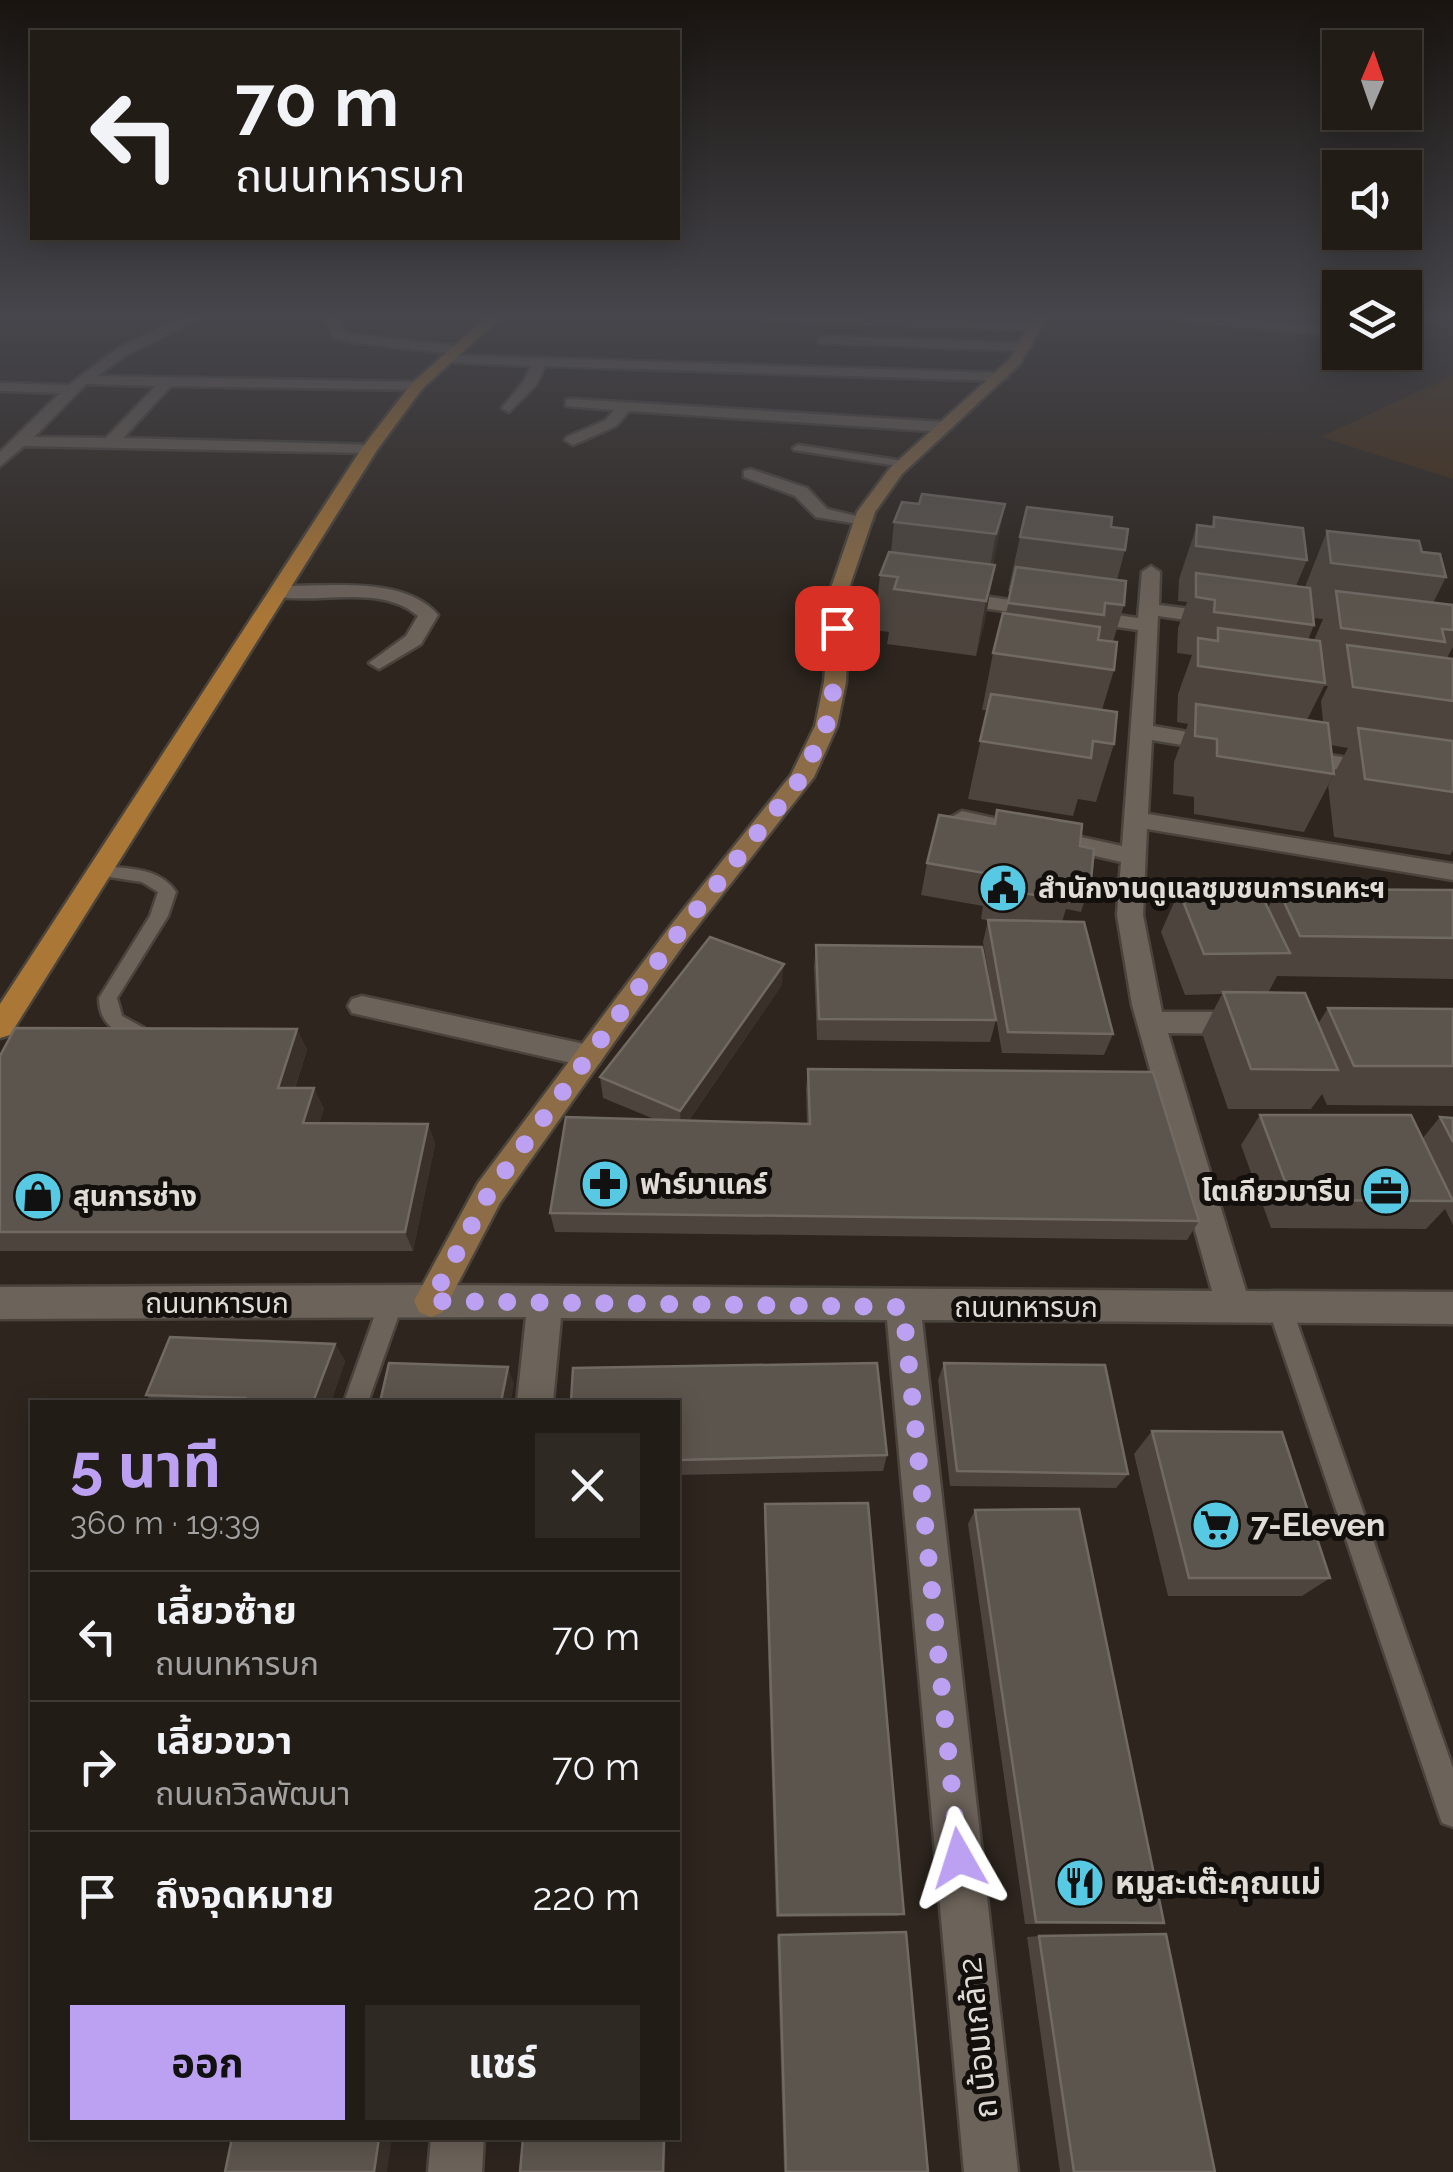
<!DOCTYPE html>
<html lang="th">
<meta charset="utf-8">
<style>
:root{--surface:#221c16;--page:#2e2923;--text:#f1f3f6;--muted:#a2a1a1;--line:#3f3a35;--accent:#bca0f2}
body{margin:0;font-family:Raleway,"Noto Sans Thai",sans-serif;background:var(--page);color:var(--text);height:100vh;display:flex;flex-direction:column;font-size:38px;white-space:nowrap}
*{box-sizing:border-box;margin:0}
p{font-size:32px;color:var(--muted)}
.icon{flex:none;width:55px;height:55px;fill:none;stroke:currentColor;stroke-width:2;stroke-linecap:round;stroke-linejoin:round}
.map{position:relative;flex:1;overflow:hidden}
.panel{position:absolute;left:30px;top:1400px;width:650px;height:740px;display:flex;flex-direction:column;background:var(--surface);border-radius:0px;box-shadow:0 5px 25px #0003,0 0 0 2px var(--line)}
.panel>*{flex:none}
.hud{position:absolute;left:30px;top:30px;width:650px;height:210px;border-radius:0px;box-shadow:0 5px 25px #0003,0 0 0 2px var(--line);background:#221c16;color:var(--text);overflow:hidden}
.needle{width:65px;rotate:2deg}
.tools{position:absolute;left:1322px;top:30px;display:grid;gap:20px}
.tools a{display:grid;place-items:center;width:100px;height:100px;border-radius:0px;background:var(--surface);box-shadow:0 5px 25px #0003,0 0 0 2px var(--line);font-size:50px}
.pin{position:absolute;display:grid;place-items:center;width:85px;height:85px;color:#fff;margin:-42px;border-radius:20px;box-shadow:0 5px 15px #0006}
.me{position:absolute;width:110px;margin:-55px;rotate:354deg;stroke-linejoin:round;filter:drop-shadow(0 0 8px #0008)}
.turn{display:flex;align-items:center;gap:35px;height:210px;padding:0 40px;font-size:45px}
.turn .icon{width:130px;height:130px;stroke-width:2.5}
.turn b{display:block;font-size:70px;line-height:85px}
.round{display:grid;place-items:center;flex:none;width:105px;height:105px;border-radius:0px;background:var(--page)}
.overview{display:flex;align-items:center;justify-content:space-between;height:170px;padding:0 40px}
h1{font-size:60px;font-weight:700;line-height:75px;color:var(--accent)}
.cta{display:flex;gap:20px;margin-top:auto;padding:20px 40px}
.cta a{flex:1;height:115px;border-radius:0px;background:var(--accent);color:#111;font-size:40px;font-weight:700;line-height:115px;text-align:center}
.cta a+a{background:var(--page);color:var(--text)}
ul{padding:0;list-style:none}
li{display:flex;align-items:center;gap:30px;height:130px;padding:0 40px;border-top:2px solid var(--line)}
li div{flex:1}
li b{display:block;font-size:38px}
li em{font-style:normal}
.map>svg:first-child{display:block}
.green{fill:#462e14}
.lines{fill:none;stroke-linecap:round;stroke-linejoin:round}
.lane-casing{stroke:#4a443d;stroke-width:5}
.street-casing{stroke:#4a443d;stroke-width:5}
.secondary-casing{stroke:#4a443d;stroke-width:5}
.primary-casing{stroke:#4a443d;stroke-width:5}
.lane{fill:#6c635a;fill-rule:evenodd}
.street{fill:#6c635a;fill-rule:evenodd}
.secondary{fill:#8c6d48;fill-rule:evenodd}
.primary{fill:#ab7736;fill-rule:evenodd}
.wall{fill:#4c443d;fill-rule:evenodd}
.shaded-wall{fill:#393129}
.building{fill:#5c554d;stroke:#716a63;stroke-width:2.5}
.route{stroke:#bca0f2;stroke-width:18;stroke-dasharray:0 32.4}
.labels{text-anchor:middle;stroke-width:10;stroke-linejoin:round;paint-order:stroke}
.poi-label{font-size:28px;font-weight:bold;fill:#e2dcd7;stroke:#130f0c;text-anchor:start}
.street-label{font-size:28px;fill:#e2dcd7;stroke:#130f0c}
.near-poi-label{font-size:32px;font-weight:bold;fill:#e2dcd7;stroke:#130f0c;text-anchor:start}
.near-street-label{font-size:32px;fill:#e2dcd7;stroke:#130f0c}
</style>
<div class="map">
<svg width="1453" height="2172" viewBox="0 0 1453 2172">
<rect width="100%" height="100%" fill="#2d251e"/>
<path class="green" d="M 1453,375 L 1453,479 L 1321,437 Z"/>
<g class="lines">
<g class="lane-casing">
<path id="lane" d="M 798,445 L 904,461 L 909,464 L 904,467 L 794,450 L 793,448 Z
M 102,866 C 129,869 159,867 176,892 L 168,916 L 117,998 L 122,1016 L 144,1028 L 147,1033 L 137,1040 C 115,1033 99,1023 99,998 L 150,916 L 158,892 L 142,882 L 96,875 L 94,871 Z
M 391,1293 L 399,1296 L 403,1303 L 368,1402 L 344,1402 L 379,1303 L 383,1296 Z
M 1280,1297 L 1288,1301 L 1292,1308 L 1453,1768 L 1453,1827 L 1442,1823 L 1438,1812 L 1268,1308 L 1272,1301 Z"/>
</g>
<g class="street-casing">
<path id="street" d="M 185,317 L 202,317 L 128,354 L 97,376 L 417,382 L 424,386 L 417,390 L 171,386 L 123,438 L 376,445 L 378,448 L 370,453 L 24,446 L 0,466 L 0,452 L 60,393 L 0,391 L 0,383 L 69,385 L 118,348 ZM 86,384 L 156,386 L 106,438 L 34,437 Z
M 326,317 L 339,317 L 344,332 L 352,334 L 456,346 L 463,350 L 456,354 L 350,342 L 333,337 Z
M 763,317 L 1035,322 L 1042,326 L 1035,330 L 769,321 Z
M 1178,317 L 1226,317 L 1340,328 L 1340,336 L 1184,321 Z
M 825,336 L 1025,343 L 1032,347 L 1025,351 L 820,343 L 818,340 Z
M 445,355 L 1001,373 L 1008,377 L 1001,381 L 545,366 L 536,385 L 509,412 L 502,408 L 524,381 L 531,366 L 440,362 L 440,356 Z
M 571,399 L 945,422 L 953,427 L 945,432 L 629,411 L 616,426 L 573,445 L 565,440 L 567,437 L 606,420 L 614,410 L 566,406 L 566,400 Z
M 750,469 L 807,488 L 827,509 L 873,520 L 864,525 L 816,517 L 795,496 L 744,477 L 744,471 Z
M 1151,566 L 1160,572 L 1159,605 L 1221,613 L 1231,619 L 1221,625 L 1158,616 L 1153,726 L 1223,738 L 1234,745 L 1223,752 L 1152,740 L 1148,814 L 1453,864 L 1453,880 L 1147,829 L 1143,915 L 1162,1012 L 1248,1012 L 1258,1016 L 1262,1023 L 1258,1030 L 1248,1034 L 1168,1033 L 1246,1291 L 1453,1292 L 1453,1324 L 922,1320 L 1018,2172 L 964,2172 L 887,1320 L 561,1318 L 553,1402 L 517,1402 L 526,1317 L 0,1319 L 0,1287 L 431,1285 L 1212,1291 L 1132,1005 L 1117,915 L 1121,862 L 962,825 L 950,818 L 962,811 L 1122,846 L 1138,630 L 947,603 L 937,597 L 947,591 L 1138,618 L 1142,572 Z
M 279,586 C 326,587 404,575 438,615 L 421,644 L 379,669 L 369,663 L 406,636 L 418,616 C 380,583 317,605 272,596 L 272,588 Z
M 1293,749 L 1453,775 L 1453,789 L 1285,761 L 1282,756 L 1285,751 Z
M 362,996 L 589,1045 L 599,1048 L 604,1056 L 599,1064 L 589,1067 L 352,1013 L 348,1006 L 352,999 Z
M 431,2138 L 484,2138 L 482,2172 L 428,2172 Z"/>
</g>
<g class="secondary-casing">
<path id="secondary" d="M 1034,317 L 1047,317 L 1020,364 L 902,474 L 875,512 L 850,585 L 846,682 L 837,726 L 814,777 L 689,937 L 500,1203 L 443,1312 L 431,1317 L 419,1312 L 414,1301 L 478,1183 L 671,925 L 791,775 L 815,726 L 824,682 L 832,585 L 857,512 L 890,468 L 1010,359 Z"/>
</g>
<g class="primary-casing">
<path id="primary" d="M 487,317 L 501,317 L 422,389 L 377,450 L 10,1035 L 0,1038 L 0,1004 L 362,448 L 412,383 Z"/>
</g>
<use href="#lane" class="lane"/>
<use href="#street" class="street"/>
<use href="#secondary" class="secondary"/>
<use href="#primary" class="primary"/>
</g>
<path class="wall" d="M 919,504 L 1005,504 L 992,565 L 995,565 L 985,620 L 976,656 L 887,644 L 889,632 L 874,630 L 880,575 L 891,552 L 894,522 Z
M 1214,517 L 1307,560 L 1296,586 L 1305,587 L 1327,531 L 1422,552 L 1446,577 L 1433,603 L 1453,605 L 1453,647 L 1447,658 L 1453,659 L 1453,850 L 1450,855 L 1334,837 L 1328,785 L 1348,748 L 1330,745 L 1334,774 L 1304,832 L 1194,814 L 1194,797 L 1173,794 L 1174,762 L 1188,724 L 1177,722 L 1178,694 L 1192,655 L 1177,653 L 1178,628 L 1187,602 L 1178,601 L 1179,579 L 1197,525 L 1211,527 ZM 1314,618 L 1323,619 L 1314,640 L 1308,640 L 1314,625 ZM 1324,686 L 1328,686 L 1321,701 L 1323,722 L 1307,720 Z
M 1111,527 L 1125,550 L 1117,580 L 1124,605 L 1113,642 L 1114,670 L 1102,710 L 1114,744 L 1096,802 L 1078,799 L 1073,816 L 968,799 L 987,710 L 982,710 L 993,653 L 1006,614 L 1011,592 L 1008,591 L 1020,537 Z
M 1080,846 L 1091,880 L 1081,912 L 1066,909 L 1062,922 L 1113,1034 L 1104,1055 L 1002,1053 L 983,942 L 988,920 L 991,921 L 981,919 L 983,906 L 921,895 L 927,863 Z
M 1278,889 L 1453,890 L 1453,979 L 1277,976 L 1268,993 L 1318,1024 L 1328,1008 L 1453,1009 L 1453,1106 L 1327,1105 L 1322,1094 L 1311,1109 L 1228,1109 L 1202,1033 L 1222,994 L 1185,995 L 1161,932 L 1179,891 L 1268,908 Z
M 816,945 L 996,1020 L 990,1042 L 817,1040 L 814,967 Z
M 782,985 L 689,1120 L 807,1124 L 806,1089 L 808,1069 L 1199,1221 L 1187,1240 L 555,1232 L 550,1213 L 654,1119 L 603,1098 L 600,1077 Z
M 297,1029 L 307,1050 L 295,1088 L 324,1108 L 319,1123 L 428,1124 L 435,1144 L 413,1251 L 0,1251 L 0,1056 Z
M 1260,1115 L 1422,1139 L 1440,1117 L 1453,1118 L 1453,1225 L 1445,1209 L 1426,1229 L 1271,1228 L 1241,1145 Z
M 335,1344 L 345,1361 L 331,1402 L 154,1402 L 146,1395 Z
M 944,1363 L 1128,1474 L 1116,1488 L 950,1486 L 938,1380 Z
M 678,1402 L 887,1455 L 883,1471 L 678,1475 Z
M 1152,1431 L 1330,1578 L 1302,1596 L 1168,1596 L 1134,1454 Z
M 765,1504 L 904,1914 L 897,1916 L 776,1917 L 764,1518 Z
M 975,1510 L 1164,1923 L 1148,1924 L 1025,1924 L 968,1524 Z
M 779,1935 L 928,2172 L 784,2172 L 777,1936 Z
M 1039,1936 L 1215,2172 L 1060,2172 L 1027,1937 Z"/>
<path class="shaded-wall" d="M 1005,504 L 995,557 L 986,588 L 996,534 Z
M 995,565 L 985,620 L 976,656 L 986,601 Z
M 784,964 L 782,985 L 681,1131 L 680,1111 Z
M 297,1029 L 307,1050 L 288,1108 L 278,1088 Z
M 314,1088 L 324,1108 L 313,1144 L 303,1123 Z
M 428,1124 L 435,1144 L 413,1251 L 405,1232 Z
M 335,1344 L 345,1361 L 331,1402 L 313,1402 Z
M 508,1367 L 514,1384 L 511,1402 L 501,1402 Z
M 379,2138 L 392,2138 L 387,2172 L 374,2172 Z
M 664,2138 L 666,2138 L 665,2172 L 663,2172 Z"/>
<path class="building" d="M 922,494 L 1005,504 L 996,534 L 894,522 L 902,502 L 919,504 Z
M 1027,507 L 1112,517 L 1111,527 L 1128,529 L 1125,550 L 1020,537 Z
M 1214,517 L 1303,528 L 1307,560 L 1196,546 L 1197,525 L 1214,527 Z
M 1327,531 L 1419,541 L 1422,552 L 1440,554 L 1446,577 L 1331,563 Z
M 889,552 L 995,565 L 986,601 L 894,589 L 898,577 L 880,575 Z
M 1016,567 L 1126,581 L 1124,605 L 1105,603 L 1104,615 L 1008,603 Z
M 1196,573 L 1310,588 L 1314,625 L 1214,612 L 1215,600 L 1196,597 Z
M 1336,591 L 1453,605 L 1453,630 L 1442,629 L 1445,642 L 1341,628 Z
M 1003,613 L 1100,627 L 1098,640 L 1117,642 L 1114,670 L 993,653 Z
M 1218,628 L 1320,641 L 1325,683 L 1198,666 L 1198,638 L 1218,641 Z
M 1347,645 L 1453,659 L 1453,701 L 1353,687 Z
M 991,694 L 1117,712 L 1114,744 L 1093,741 L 1091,758 L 980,741 Z
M 1196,704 L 1328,723 L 1334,774 L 1217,756 L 1217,739 L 1195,736 Z
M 1358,728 L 1453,741 L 1453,792 L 1365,779 Z
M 997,810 L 1082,824 L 1080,846 L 1094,849 L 1091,880 L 1071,877 L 1069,901 L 988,887 L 990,874 L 927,863 L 939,815 L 995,824 Z
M 1278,889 L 1453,890 L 1453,938 L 1300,936 Z
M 1259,890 L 1290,953 L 1204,954 L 1179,891 Z
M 988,920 L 1084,922 L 1113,1034 L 1008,1032 Z
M 710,937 L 784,964 L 680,1111 L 600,1077 Z
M 816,945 L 982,947 L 996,1020 L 819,1019 Z
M 1223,992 L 1305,993 L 1338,1070 L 1251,1069 Z
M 1328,1008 L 1453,1009 L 1453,1066 L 1354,1066 Z
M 15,1028 L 297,1029 L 278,1088 L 314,1088 L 303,1123 L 428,1124 L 405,1232 L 0,1232 L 0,1056 Z
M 808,1069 L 1153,1072 L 1199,1221 L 550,1213 L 566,1117 L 810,1124 Z
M 1260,1115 L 1411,1115 L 1453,1201 L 1292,1200 Z
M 1440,1117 L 1453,1118 L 1453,1142 Z
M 170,1337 L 335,1344 L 313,1402 L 243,1402 L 245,1398 L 146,1395 Z
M 389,1363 L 508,1367 L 501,1402 L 380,1402 Z
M 877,1363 L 887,1455 L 678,1460 L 678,1402 L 571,1402 L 573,1368 Z
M 944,1363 L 1105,1365 L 1128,1474 L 957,1471 Z
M 1152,1431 L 1282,1432 L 1330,1578 L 1189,1578 Z
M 868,1503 L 904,1914 L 778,1915 L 765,1504 Z
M 1079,1509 L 1164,1923 L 1036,1922 L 975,1510 Z
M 906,1932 L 928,2172 L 786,2172 L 779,1935 Z
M 1166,1934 L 1215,2172 L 1074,2172 L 1039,1936 Z
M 232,2138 L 379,2138 L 374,2172 L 225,2172 Z
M 523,2138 L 664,2138 L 663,2172 L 520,2172 Z"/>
<linearGradient id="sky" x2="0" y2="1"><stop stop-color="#191410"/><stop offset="0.51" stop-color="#46464c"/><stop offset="1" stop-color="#46464c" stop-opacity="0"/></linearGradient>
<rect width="1453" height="621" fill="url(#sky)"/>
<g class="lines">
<path class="route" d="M 837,628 L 835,682 L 826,726 L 802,777 L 680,931 L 489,1193 L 431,1301 L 903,1307 L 959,1858"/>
</g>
<defs>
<g id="civic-disc" transform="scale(2.5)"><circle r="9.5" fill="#58c9e3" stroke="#130f0c"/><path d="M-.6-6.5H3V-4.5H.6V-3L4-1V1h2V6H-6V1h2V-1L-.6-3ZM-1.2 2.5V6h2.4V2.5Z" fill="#111"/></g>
<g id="pharmacy-disc" transform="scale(2.5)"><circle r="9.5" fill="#58c9e3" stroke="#130f0c"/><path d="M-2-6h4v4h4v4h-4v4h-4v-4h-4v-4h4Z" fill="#111"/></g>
<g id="office-disc" transform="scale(2.5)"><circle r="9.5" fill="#58c9e3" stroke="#130f0c"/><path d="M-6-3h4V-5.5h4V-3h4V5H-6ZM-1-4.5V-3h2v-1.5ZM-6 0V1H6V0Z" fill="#111"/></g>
<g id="shop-disc" transform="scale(2.5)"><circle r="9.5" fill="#58c9e3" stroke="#130f0c"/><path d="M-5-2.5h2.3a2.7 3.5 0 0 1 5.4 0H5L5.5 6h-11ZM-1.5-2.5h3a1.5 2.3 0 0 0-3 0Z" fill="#111"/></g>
<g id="supermarket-disc" transform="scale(2.5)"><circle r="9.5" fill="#58c9e3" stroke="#130f0c"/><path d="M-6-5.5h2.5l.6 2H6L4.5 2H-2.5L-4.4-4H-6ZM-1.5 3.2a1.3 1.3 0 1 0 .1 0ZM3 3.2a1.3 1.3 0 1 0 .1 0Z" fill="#111"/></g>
<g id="restaurant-disc" transform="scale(2.5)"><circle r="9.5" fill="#58c9e3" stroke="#130f0c"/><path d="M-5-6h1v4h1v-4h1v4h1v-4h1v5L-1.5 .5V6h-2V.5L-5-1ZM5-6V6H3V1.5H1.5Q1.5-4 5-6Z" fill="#111"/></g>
</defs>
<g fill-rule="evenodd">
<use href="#civic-disc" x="1003" y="888"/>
<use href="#pharmacy-disc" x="605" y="1184"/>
<use href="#office-disc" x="1386" y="1191"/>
<use href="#shop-disc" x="38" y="1196"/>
<use href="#supermarket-disc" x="1216" y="1525"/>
<use href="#restaurant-disc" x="1080" y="1883"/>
</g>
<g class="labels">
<g class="poi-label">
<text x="1038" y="898">สำนักงานดูแลชุมชนการเคหะฯ</text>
<text x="640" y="1194">ฟาร์มาแคร์</text>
<text x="1351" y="1201" text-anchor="end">โตเกียวมารีน</text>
<text x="73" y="1206">สุนการช่าง</text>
</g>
<g class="street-label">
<text x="217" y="1313">ถนนทหารบก</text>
<text x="1026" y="1317">ถนนทหารบก</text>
</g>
<g class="near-poi-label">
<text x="1251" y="1536">7-Eleven</text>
<text x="1115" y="1894">หมูสะเต๊ะคุณแม่</text>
</g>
<g class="near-street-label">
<text transform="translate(978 2038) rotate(-96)" y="11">ถ น้อมเกล้า2</text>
</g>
</g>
</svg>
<div class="tools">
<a><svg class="needle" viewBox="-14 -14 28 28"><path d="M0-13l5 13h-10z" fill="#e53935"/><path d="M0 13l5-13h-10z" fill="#a2a1a1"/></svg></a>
<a><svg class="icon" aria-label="sound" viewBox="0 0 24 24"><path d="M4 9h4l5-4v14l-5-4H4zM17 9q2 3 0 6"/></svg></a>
<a><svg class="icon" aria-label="layers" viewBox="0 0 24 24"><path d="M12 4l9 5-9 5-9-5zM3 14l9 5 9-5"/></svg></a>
</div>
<div class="pin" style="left:837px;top:628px;background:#d93025"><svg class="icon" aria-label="arrive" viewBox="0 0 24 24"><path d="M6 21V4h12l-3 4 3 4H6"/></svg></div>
<svg class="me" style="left:959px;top:1858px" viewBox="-20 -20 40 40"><path d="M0-17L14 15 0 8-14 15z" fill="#bca0f2" stroke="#fff" stroke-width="4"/></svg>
<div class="hud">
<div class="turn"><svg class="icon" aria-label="left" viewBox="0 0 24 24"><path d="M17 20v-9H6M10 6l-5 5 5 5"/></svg><div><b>70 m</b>ถนนทหารบก</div></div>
</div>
<section class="panel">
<div class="overview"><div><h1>5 นาที</h1><p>360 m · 19:39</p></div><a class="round"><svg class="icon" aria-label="close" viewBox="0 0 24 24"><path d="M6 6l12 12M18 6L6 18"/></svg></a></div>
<ul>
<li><svg class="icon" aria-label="left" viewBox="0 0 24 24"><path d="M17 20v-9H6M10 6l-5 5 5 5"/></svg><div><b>เลี้ยวซ้าย</b><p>ถนนทหารบก</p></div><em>70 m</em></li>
<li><svg class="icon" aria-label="right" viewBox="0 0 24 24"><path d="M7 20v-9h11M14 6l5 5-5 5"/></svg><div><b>เลี้ยวขวา</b><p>ถนนถวิลพัฒนา</p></div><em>70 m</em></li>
<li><svg class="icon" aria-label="arrive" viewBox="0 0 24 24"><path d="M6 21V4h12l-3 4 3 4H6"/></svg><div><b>ถึงจุดหมาย</b></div><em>220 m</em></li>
</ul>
<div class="cta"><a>ออก</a><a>แชร์</a></div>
</section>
</div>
